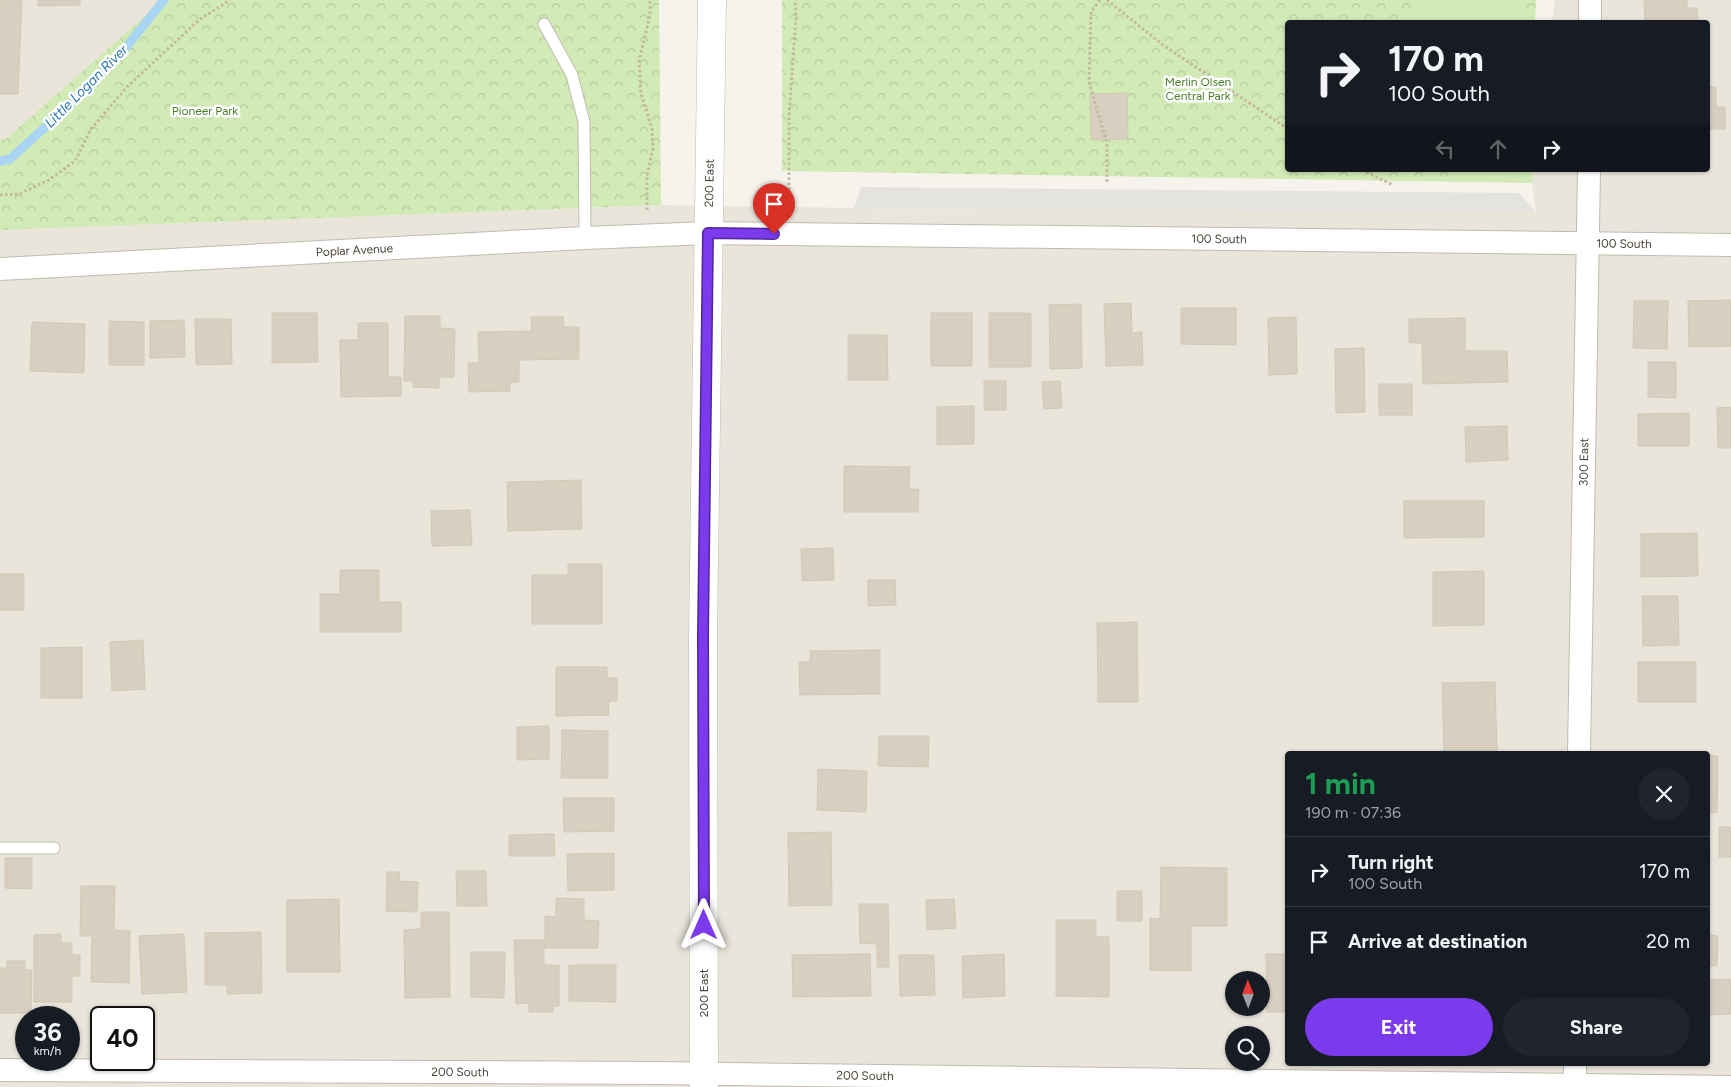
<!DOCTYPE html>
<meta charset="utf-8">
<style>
:root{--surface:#171b24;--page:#20242c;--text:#f1f3f6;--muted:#9ea1a6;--line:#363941;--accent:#7c3aed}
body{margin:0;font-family:Figtree,sans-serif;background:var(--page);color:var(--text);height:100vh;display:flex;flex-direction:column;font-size:19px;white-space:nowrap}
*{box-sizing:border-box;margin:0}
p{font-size:16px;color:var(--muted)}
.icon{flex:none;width:28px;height:28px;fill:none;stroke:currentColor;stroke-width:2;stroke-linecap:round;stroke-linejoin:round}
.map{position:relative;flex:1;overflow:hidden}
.sheet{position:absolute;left:1285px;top:751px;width:425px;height:315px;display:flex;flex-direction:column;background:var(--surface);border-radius:5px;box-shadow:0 1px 4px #0004}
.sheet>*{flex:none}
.guide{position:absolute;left:1285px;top:20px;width:425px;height:152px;border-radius:5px;box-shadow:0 1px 4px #0004;background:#171b24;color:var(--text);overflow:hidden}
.needle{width:32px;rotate:359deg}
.tools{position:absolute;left:1225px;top:971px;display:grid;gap:10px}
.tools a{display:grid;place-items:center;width:45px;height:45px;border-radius:50%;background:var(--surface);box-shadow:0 1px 4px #0004;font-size:25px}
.speed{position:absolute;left:15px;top:1006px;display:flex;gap:10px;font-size:25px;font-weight:700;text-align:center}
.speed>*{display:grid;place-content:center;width:65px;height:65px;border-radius:50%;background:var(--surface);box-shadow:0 1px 4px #0004;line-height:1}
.speed small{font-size:12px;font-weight:400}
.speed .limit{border:2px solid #111;border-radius:8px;background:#fff;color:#111}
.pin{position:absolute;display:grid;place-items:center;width:42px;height:42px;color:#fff;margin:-51px -21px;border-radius:50% 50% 50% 0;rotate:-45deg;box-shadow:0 0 5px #0007}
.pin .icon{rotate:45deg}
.me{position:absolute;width:55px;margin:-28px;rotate:0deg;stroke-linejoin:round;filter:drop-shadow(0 0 4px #0008)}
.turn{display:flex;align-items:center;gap:18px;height:105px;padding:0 20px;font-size:22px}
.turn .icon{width:65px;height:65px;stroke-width:2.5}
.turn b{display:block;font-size:35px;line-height:42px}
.lanes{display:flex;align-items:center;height:48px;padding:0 20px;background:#0003;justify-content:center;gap:25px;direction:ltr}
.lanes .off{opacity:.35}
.round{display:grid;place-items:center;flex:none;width:52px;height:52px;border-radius:26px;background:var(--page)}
.summary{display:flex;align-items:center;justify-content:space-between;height:85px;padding:0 20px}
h1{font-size:30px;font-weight:700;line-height:38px;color:#1e9e55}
.button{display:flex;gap:10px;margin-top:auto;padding:10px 20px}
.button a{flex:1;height:58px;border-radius:30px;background:var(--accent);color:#fff;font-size:20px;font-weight:700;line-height:58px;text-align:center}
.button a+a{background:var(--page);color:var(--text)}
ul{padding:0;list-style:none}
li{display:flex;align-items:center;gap:15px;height:70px;padding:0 20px;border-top:1px solid var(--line)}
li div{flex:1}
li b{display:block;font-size:19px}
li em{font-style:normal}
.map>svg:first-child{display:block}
.residential{fill:#eae5da;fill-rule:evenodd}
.park{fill:url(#park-crowns)}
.garden{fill:#d2eab5}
.parking{fill:#e5e3e0}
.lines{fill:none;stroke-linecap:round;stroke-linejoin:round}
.stream{stroke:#a9d4f2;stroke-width:9}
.building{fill:#d8cfc1;stroke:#d3c7b4}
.service-casing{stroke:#c2bbae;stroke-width:13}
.minor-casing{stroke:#c2bbae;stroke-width:24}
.tertiary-casing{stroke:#c2bbae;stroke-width:29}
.path{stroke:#c4b79f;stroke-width:3;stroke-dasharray:2.5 2.5;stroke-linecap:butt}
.service{stroke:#fff;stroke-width:11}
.minor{stroke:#fff;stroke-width:22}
.tertiary{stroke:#fff;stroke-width:28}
.route-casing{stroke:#51269a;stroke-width:12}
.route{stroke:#7c3aed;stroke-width:9}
.labels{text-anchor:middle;stroke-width:5;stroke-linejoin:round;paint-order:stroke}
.park-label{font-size:12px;fill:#4a7f2a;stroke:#fff}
.street-label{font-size:12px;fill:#4b4439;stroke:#fff}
.water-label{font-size:14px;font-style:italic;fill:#2e7ab2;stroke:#fff}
</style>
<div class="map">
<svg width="1731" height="1087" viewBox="0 0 1731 1087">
<defs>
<pattern id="park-crowns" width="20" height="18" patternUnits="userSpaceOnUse" patternTransform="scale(1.25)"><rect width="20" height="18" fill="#d2eab5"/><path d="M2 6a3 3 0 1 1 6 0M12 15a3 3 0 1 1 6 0" fill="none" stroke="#b6ca9c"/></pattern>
</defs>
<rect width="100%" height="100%" fill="#f6f3ec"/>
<path class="residential" d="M 0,0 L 163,0 L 6,140 L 0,140 Z
M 1555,0 L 1731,0 L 1731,1087 L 0,1087 L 0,230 L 661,205 L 854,208 L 1536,212 L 1532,183 L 1534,170 L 1708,170 L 1708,22 L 1552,22 ZM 1288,754 L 1708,754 L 1708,1064 L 1288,1064 ZM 1234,980 L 1261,980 L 1261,1008 L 1234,1008 ZM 26,1018 L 69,1018 L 69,1060 L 26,1060 ZM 101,1018 L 144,1018 L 144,1060 L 101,1060 ZM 1234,1035 L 1261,1035 L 1261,1062 L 1234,1062 Z"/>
<path class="park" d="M 163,0 L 659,0 L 661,205 L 0,230 L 0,140 L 6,139 Z
M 782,0 L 1536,0 L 1535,22 L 1288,22 L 1288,170 L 1533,170 L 1532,183 L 782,171 Z"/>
<path class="garden" d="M 1411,0 L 1523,0 L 1523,19 L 1411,20 Z
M 1452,170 L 1526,170 L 1526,180 L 1452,179 Z"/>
<path class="parking" d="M 861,187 L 1519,193 L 1536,212 L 854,208 Z"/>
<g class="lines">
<path class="stream" d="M 0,161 L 10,159 L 75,100 L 123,51 L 164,0"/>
</g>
<path class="building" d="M 0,0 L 22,0 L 18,94 L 0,94 Z
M 38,0 L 80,0 L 80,5 L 38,6 Z
M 1644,0 L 1687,0 L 1687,8 L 1697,8 L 1698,22 L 1645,22 Z
M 1708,87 L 1716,87 L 1716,107 L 1725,107 L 1725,129 L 1708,129 Z
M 1127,93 L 1128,139 L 1091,140 L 1090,94 Z
M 1731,300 L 1731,346 L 1689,347 L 1688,301 Z
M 1634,301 L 1668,301 L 1667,349 L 1633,348 Z
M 1131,303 L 1132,333 L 1142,332 L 1143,365 L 1106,366 L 1104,304 Z
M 1081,304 L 1082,368 L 1050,369 L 1049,305 Z
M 1181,308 L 1236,308 L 1236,345 L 1181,344 Z
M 272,313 L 317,313 L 318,362 L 272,363 Z
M 931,313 L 972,313 L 972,366 L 931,366 Z
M 989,313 L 1031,313 L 1031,367 L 989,367 Z
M 405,316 L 440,316 L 440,328 L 455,329 L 454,377 L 439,377 L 439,388 L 413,387 L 413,381 L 404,381 Z
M 531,317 L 563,317 L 564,327 L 579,327 L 579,359 L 519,360 L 519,382 L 510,382 L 510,391 L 469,392 L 468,363 L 479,363 L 478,332 L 532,331 Z
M 1296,317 L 1297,374 L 1269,375 L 1268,318 Z
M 1465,318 L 1465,351 L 1507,351 L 1508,382 L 1423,384 L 1422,343 L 1409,343 L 1409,319 Z
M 195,319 L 231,319 L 232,364 L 196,365 Z
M 184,320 L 185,357 L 150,358 L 150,321 Z
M 109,321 L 144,322 L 144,365 L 109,365 Z
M 32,322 L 85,324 L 84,373 L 30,371 Z
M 358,323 L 388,323 L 388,377 L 401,377 L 401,396 L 341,397 L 340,340 L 358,340 Z
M 848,335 L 887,335 L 888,380 L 848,380 Z
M 1364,348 L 1365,412 L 1336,413 L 1335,349 Z
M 1648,362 L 1676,362 L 1676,398 L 1648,397 Z
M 984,381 L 1006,381 L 1006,410 L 984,410 Z
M 1060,381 L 1062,408 L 1044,409 L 1042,382 Z
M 1379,384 L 1412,384 L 1412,415 L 1379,415 Z
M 974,406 L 974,444 L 937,445 L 937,407 Z
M 1731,407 L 1731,448 L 1718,448 L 1717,408 Z
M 1689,413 L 1689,446 L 1638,446 L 1638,414 Z
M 1507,426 L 1508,460 L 1466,462 L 1465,427 Z
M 844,466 L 910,467 L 909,489 L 919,489 L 918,512 L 844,512 Z
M 581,480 L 582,529 L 508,531 L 507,482 Z
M 1404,501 L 1484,501 L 1484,537 L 1404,538 Z
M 470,510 L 472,545 L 432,546 L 431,511 Z
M 1697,533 L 1698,576 L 1641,577 L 1641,534 Z
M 833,548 L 834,580 L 802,581 L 801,549 Z
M 568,564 L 602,564 L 602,624 L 532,624 L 532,575 L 568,575 Z
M 340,570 L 379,570 L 379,602 L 401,602 L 401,632 L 320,632 L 320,594 L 340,594 Z
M 1484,571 L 1484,625 L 1433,626 L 1433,572 Z
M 0,574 L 24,574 L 24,610 L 0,610 Z
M 868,580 L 895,580 L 896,605 L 868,606 Z
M 1642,596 L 1678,596 L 1679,645 L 1643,646 Z
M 1137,622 L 1138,702 L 1098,702 L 1097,623 Z
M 143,640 L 145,689 L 112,691 L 110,642 Z
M 82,647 L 82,698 L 41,698 L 41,648 Z
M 880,650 L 880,694 L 800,695 L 799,662 L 810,662 L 810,651 Z
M 1638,662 L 1696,662 L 1696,702 L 1638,702 Z
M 556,667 L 607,667 L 607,678 L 617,678 L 617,701 L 608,701 L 609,715 L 556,716 Z
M 1495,682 L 1497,754 L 1444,754 L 1442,683 Z
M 549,726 L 549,759 L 517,760 L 517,727 Z
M 562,730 L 608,731 L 608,778 L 561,778 Z
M 879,736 L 929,736 L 928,767 L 878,766 Z
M 1708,755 L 1718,756 L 1717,813 L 1708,812 Z
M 818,769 L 867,771 L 866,812 L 817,810 Z
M 563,798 L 614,798 L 614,831 L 564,832 Z
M 1719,827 L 1731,827 L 1731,857 L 1719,857 Z
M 831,832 L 832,905 L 789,906 L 788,833 Z
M 554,834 L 555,856 L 509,856 L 509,835 Z
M 1708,846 L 1710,846 L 1709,890 L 1708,890 Z
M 614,853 L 614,890 L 568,891 L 567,854 Z
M 5,858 L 32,858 L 32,889 L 5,888 Z
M 1161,867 L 1227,868 L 1227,926 L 1191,926 L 1191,971 L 1150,970 L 1150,918 L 1160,919 Z
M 456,871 L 486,871 L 487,906 L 457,906 Z
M 387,872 L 400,872 L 399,881 L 418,882 L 417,912 L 386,911 Z
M 81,886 L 115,886 L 114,930 L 130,931 L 129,983 L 91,982 L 92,936 L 80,936 Z
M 1117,891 L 1142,891 L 1142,921 L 1117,921 Z
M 556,898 L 584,899 L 584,920 L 599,921 L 598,948 L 545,948 L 545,916 L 556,917 Z
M 339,899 L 340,972 L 287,972 L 287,900 Z
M 954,899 L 956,928 L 927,930 L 926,900 Z
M 859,904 L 888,904 L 889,967 L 877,967 L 877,944 L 860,943 Z
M 421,912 L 449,912 L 450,997 L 405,998 L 404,930 L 421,929 Z
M 1056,920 L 1096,920 L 1096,937 L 1109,937 L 1109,997 L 1056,996 Z
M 261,932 L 262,993 L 227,994 L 227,985 L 205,985 L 205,933 Z
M 61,934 L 61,943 L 72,943 L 72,955 L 80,955 L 80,976 L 72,976 L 72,1002 L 34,1002 L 34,935 Z
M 184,934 L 187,992 L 142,994 L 139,936 Z
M 1708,935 L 1718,936 L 1717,966 L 1708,966 Z
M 514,940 L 544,940 L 544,965 L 559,965 L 559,1006 L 553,1006 L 553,1012 L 529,1012 L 529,1003 L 516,1004 Z
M 471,952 L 505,952 L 504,998 L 471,997 Z
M 870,954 L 871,996 L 793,997 L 792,955 Z
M 1004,954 L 1005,996 L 963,998 L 962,956 Z
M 1266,954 L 1288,954 L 1288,1012 L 1267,1012 Z
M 899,955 L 934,955 L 935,995 L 900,996 Z
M 7,961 L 25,961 L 25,970 L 32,970 L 31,1013 L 0,1013 L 0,968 L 7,968 Z
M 569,965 L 616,965 L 616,1002 L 569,1001 Z
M 1731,979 L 1731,1014 L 1708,1015 L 1708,980 Z"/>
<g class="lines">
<g class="service-casing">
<path id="service" d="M 544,24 L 572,75 L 584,122 L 585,238
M 0,848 L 54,848"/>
</g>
<g class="minor-casing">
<g id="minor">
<path d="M 1590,22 L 1590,0"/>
<path id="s1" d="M 0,269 L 585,238 L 708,233 L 1731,245"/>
<path id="s2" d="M 1579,754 L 1589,170"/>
<path id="s3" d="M 0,1070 L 656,1073 L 1731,1087"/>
<path d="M 1575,1087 L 1575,1064"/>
</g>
</g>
<g class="tertiary-casing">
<g id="tertiary">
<path id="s4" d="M 704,1087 L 703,635 L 712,0"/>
</g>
</g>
<path class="path" d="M 1100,0 L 1091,12 L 1089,82 L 1107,143 L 1107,183
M 1107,0 L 1163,45 L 1288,129
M 1362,170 L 1393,185
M 0,195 L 19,194 L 49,180 L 75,161 L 91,129 L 127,87 L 199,20 L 230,0
M 789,195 L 789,116 L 796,16 L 795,0
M 647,210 L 647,176 L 653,148 L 652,129 L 641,94 L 639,61 L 650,15 L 650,0"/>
<use href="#service" class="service"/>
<use href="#minor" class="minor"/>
<use href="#tertiary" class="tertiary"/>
</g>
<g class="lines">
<g class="route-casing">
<path id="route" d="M 704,925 L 703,635 L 708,233 L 774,234"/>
</g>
<use href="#route" class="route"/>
</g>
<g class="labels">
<g class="park-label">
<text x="1198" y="86">Merlin Olsen<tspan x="1198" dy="14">Central Park</tspan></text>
<text x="205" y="115">Pioneer Park</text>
</g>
<g class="street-label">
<text dy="4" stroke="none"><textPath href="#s4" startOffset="904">200 East</textPath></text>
<text dy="4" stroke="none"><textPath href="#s1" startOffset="1220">100 South</textPath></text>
<text dy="4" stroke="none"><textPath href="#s1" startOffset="1625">100 South</textPath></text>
<text dy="4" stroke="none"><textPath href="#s1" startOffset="355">Poplar Avenue</textPath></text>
<text dy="4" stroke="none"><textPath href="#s2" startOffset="292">300 East</textPath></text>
<text transform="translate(704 993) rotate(-90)" y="4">200 East</text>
<text dy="4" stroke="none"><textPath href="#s3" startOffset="460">200 South</textPath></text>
<text dy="4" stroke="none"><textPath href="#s3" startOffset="865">200 South</textPath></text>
</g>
<g class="water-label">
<text transform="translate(86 86) rotate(-45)" y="5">Little Logan River</text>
</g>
</g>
</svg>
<div class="tools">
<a><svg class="needle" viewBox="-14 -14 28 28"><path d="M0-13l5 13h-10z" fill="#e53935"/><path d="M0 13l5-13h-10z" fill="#9ea1a6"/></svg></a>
<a><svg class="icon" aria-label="search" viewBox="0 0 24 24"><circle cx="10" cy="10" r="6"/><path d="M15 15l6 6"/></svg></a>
</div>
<div class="speed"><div>36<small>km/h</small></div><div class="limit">40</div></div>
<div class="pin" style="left:774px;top:234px;background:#d93025"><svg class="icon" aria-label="arrive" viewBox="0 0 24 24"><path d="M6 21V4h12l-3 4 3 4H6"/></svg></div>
<svg class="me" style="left:704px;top:925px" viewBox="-20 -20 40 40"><path d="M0-17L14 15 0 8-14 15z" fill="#7c3aed" stroke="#fff" stroke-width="4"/></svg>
<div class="guide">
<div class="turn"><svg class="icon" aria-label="right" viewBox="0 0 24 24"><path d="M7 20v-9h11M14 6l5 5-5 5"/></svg><div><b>170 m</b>100 South</div></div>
<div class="lanes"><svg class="icon off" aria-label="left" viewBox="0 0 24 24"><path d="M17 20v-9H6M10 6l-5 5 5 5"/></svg><svg class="icon off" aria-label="ahead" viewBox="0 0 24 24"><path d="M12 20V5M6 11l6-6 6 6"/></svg><svg class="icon" aria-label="right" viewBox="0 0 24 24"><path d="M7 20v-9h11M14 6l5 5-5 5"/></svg></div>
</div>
<section class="sheet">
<div class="summary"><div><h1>1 min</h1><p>190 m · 07:36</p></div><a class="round"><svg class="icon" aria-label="close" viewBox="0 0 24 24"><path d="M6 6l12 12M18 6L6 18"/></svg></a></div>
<ul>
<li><svg class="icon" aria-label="right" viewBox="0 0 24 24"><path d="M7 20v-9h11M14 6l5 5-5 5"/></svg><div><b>Turn right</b><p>100 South</p></div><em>170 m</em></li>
<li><svg class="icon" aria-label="arrive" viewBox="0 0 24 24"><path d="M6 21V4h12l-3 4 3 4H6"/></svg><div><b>Arrive at destination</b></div><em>20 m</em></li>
</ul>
<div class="button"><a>Exit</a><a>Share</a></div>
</section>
</div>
